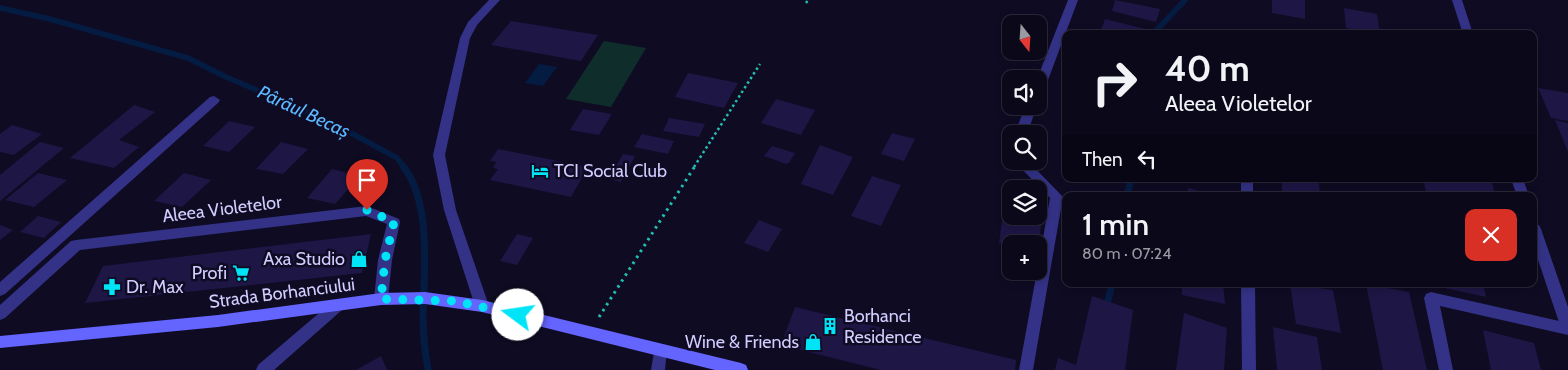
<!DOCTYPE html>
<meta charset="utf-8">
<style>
:root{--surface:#0b081a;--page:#141123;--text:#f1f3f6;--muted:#9a9aa2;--line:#2b2939}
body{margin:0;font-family:Cabin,sans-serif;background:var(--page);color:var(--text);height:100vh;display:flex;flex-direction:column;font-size:19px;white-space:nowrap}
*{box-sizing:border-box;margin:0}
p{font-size:16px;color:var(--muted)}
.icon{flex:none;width:28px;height:28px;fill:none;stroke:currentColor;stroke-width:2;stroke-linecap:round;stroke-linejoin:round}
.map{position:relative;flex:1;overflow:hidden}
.details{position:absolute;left:1062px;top:192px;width:475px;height:95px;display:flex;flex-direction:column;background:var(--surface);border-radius:10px;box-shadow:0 2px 8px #0003,0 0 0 1px var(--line)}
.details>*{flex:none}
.hud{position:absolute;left:1062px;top:30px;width:475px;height:152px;border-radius:10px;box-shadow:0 2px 8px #0003,0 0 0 1px var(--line);background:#0b081a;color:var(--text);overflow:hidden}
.needle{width:32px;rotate:163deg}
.tools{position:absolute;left:1002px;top:15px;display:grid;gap:10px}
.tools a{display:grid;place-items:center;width:45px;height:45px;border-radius:10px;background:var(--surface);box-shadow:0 2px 8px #0003,0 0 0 1px var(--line);font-size:25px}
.pin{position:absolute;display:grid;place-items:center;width:42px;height:42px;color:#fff;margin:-51px -21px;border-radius:50% 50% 50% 0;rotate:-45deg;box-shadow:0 0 5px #0007}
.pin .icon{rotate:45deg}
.me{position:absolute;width:55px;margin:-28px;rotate:284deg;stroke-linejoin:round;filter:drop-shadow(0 0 4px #0008)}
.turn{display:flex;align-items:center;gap:18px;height:105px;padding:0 20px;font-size:22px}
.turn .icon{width:65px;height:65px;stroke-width:2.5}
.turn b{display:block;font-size:35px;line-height:42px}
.then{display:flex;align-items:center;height:48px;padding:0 20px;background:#0003;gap:10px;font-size:19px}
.round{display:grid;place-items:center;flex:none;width:52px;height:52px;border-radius:10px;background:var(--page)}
.summary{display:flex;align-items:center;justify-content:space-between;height:85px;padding:0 20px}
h1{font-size:30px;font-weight:600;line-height:38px}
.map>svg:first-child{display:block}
.green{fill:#0e2d2b}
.water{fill:#051c42}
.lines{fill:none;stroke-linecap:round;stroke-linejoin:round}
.stream-far1{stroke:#051c42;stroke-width:5.5}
.stream{stroke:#051c42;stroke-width:7}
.building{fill:#1e1645}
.path-far1{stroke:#22beb1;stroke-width:2.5;stroke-dasharray:2.5 3;stroke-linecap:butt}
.path{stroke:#22beb1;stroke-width:3;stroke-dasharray:2.5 4.5;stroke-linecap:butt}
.service{fill:#333286;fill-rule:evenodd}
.minor{fill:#333286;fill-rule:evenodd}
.secondary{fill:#6464ff;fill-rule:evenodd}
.route{stroke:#00e4f8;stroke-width:9;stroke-dasharray:0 16.2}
.labels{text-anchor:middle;stroke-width:5;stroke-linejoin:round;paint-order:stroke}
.poi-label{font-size:18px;fill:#d1cdff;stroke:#0f0b23;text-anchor:start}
.street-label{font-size:18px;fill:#d1cdff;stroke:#0f0b23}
.water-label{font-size:19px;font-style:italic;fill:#5bb7ff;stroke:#0f0b23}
</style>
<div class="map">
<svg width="1568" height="370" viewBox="0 0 1568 370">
<rect width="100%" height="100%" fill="#0f0b23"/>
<path class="green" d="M 604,41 L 646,48 L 611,107 L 566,99 Z"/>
<path class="water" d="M 539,64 L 557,67 L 543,86 L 525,83 Z"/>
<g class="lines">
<path class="stream-far1" d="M 0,8 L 46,18 L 188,58 L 226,77 L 329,121 L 397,158 L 404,167
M 1153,34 L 1185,0"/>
<path class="stream" d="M 403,166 C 432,203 424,272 423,316 C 423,334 425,352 428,370
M 1127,196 L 1131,179
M 1106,309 L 1112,284"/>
</g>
<path class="building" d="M 1115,0 L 1160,9 L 1156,22 L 1112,11 Z
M 1272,0 L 1305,0 L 1305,19 L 1272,13 Z
M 1344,8 L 1377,14 L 1380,34 L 1346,28 Z
M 1105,19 L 1150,30 L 1149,34 L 1100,33 Z
M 511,21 L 598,35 L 581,61 L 491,45 Z
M 688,73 L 738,83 L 724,108 L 675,97 Z
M 1538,88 L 1568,93 L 1568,121 L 1551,118 Z
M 776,99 L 815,110 L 801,135 L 761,123 Z
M 134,105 L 155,112 L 119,140 L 139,147 L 114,168 L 70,158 Z
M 583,109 L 612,114 L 599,135 L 570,130 Z
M 669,118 L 705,124 L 699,137 L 663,131 Z
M 1555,120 L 1568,123 L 1568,152 Z
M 229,121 L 255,127 L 229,152 L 203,146 Z
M 12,125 L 42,134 L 14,155 L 0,152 L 0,134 Z
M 892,133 L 915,139 L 904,161 L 881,154 Z
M 642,134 L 674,141 L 668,154 L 634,147 Z
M 40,142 L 64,148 L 0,201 L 0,175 Z
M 281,142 L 308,149 L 283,174 L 256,169 Z
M 820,145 L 853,157 L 833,195 L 801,184 Z
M 772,146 L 795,153 L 789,163 L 786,164 L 764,156 Z
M 498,149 L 588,167 L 571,197 L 490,180 L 498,169 L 493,168 L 496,162 L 490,161 Z
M 623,154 L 635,156 L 621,182 L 609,179 Z
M 332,169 L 360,176 L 335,204 L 307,198 Z
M 38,173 L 67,180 L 34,207 L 5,200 Z
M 184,173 L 211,180 L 182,207 L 154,201 Z
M 872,176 L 901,185 L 881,226 L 851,216 Z
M 1282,179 L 1307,179 L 1319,182 L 1320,196 L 1296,196 L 1282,193 Z
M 1423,179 L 1472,179 L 1492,183 L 1496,196 L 1427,196 Z
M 1188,188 L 1219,196 L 1187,196 Z
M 1004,206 L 1011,208 L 1011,216 L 1039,216 L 1039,213 L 1042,214 L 1039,244 L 1011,244 L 1011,246 L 999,243 Z
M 38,216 L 61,222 L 44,238 L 20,232 Z
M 759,220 L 782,229 L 768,252 L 744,243 Z
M 0,225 L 13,230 L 0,240 Z
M 371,234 L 362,273 L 85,303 L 103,266 Z
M 517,234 L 533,238 L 517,265 L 500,261 Z
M 1182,284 L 1223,284 L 1225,304 L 1182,295 Z
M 1290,284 L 1333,290 L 1341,333 L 1296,324 Z
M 1366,284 L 1409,292 L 1427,370 L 1383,370 Z
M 1431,284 L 1483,284 L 1486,297 L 1431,285 Z
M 1092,296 L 1133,310 L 1125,370 L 1055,370 L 1058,358 L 1076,365 Z
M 795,307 L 1016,360 L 1015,370 L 881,370 L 781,345 Z
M 1184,313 L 1227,328 L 1224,370 L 1176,370 Z
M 1273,327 L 1317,337 L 1322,370 L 1277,370 Z
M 1483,330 L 1534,343 L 1541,370 L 1491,370 Z
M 381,356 L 387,370 L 356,370 Z"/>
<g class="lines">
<path class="path-far1" d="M 806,3 L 808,0
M 694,167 L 760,64"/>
<path class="path" d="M 599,317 L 695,166"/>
<path class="service" d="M 1068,0 L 1078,0 L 1045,88 L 1039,92 L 1039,79 L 1037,79 Z
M 1025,106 L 1037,106 L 1027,134 L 1015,134 Z
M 1014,161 L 1028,161 L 1063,197 L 1033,370 L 1019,370 L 1037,271 L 1039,271 L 1039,261 L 1050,198 Z
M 1431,292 L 1568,323 L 1568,335 L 1440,306 L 1453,370 L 1439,370 L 1424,298 L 1426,294 Z"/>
<path class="minor" d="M 489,0 L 500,0 L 477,25 L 470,38 L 445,155 L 456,210 L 489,306 L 487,310 L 482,312 L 477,310 L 475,306 L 444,210 L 433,155 L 460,38 L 468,22 Z
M 1452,0 L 1462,0 L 1473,34 L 1463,34 Z
M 214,96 L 220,100 L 218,103 L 5,294 L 0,296 L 0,282 L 210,97 Z
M 1241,179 L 1253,179 L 1253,196 L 1241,196 Z
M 1511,179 L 1523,179 L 1529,196 L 1517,196 Z
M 367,206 L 399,219 L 400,222 L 392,260 L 388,299 L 386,303 L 381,305 L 376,303 L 374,299 L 378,260 L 387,224 L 366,216 L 80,250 L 5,318 L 0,320 L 0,305 L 71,241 L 76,240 Z
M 1534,224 L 1539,225 L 1541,229 L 1568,307 L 1568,334 L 1563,332 L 1561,328 L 1534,248 Z
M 1241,284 L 1255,284 L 1256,370 L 1242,370 Z
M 337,300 L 342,302 L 344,306 L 342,310 L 274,370 L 256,370 L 258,365 L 332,302 Z
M 660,344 L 665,346 L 667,350 L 665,370 L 651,370 L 655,346 Z"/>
<path class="secondary" d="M 425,292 L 482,300 L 741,363 L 746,365 L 748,370 L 715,370 L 482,312 L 425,304 L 381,305 L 218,327 L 0,348 L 0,336 L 218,315 L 381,293 Z"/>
</g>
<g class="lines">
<path class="route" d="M 367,210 L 394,222 L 385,260 L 381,299 L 455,301 L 518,315"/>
</g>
<defs>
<g id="hotel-bare" transform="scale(1.35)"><path d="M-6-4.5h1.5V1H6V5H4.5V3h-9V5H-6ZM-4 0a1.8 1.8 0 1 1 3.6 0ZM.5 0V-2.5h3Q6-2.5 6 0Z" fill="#00e4f8" stroke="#0f0b23" stroke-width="2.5" paint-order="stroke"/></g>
<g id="shop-bare" transform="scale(1.35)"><path d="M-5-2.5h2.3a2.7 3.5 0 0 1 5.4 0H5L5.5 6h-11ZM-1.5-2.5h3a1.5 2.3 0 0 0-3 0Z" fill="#00e4f8" stroke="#0f0b23" stroke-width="2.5" paint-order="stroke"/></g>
<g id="supermarket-bare" transform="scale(1.35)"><path d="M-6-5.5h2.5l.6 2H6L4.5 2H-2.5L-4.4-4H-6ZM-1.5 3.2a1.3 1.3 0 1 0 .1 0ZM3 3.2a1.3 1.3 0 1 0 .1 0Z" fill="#00e4f8" stroke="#0f0b23" stroke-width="2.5" paint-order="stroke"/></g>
<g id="pharmacy-bare" transform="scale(1.35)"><path d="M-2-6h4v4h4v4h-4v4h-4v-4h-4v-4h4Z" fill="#00e4f8" stroke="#0f0b23" stroke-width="2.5" paint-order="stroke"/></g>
<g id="building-bare" transform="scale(1.35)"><path d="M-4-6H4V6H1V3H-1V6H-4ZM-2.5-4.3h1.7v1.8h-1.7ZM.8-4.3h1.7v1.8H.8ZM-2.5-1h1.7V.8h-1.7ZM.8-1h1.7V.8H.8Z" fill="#00e4f8" stroke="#0f0b23" stroke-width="2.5" paint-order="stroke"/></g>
</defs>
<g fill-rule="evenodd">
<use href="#hotel-bare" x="540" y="171"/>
<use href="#shop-bare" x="359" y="259"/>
<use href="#supermarket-bare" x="241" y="273"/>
<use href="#pharmacy-bare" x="112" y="287"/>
<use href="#building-bare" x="830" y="326"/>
<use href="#shop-bare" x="813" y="342"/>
</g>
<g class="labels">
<g class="poi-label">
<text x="554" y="177">TCI Social Club</text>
<text x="345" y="265" text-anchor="end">Axa Studio</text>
<text x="227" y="279" text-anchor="end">Profi</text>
<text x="126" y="293">Dr. Max</text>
<text x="844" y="322">Borhanci<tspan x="844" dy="21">Residence</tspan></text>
<text x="799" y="348" text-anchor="end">Wine &amp; Friends</text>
</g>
<g class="street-label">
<text transform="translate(222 209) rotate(-7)" y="6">Aleea Violetelor</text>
<text transform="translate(282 293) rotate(-7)" y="6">Strada Borhanciului</text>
</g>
<g class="water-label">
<text transform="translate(304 111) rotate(25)" y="7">Pârâul Becaș</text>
</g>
</g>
</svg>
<div class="tools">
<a><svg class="needle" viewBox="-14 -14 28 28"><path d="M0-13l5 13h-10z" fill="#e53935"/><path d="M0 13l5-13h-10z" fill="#9a9aa2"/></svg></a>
<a><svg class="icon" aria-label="sound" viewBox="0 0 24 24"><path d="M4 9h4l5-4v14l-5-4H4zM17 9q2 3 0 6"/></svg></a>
<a><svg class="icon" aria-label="search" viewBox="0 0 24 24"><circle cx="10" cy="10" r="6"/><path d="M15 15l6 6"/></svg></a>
<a><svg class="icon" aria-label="layers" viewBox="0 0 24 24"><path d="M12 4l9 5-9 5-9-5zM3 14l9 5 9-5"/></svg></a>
<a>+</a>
</div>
<div class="pin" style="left:367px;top:210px;background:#d93025"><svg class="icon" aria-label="arrive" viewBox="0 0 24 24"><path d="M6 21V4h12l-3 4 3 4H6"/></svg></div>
<svg class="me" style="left:518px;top:315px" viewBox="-20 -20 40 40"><circle r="19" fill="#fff"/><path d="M0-13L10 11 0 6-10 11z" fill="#00e4f8"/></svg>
<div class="hud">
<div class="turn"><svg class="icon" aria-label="right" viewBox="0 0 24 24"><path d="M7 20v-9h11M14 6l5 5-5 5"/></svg><div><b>40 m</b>Aleea Violetelor</div></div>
<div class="then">Then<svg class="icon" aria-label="left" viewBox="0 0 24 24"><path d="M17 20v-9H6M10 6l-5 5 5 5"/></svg></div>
</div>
<section class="details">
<div class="summary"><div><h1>1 min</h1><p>80 m · 07:24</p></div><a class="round" style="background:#d93025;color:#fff"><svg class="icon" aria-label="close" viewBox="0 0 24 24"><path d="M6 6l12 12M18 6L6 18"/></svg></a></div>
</section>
</div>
